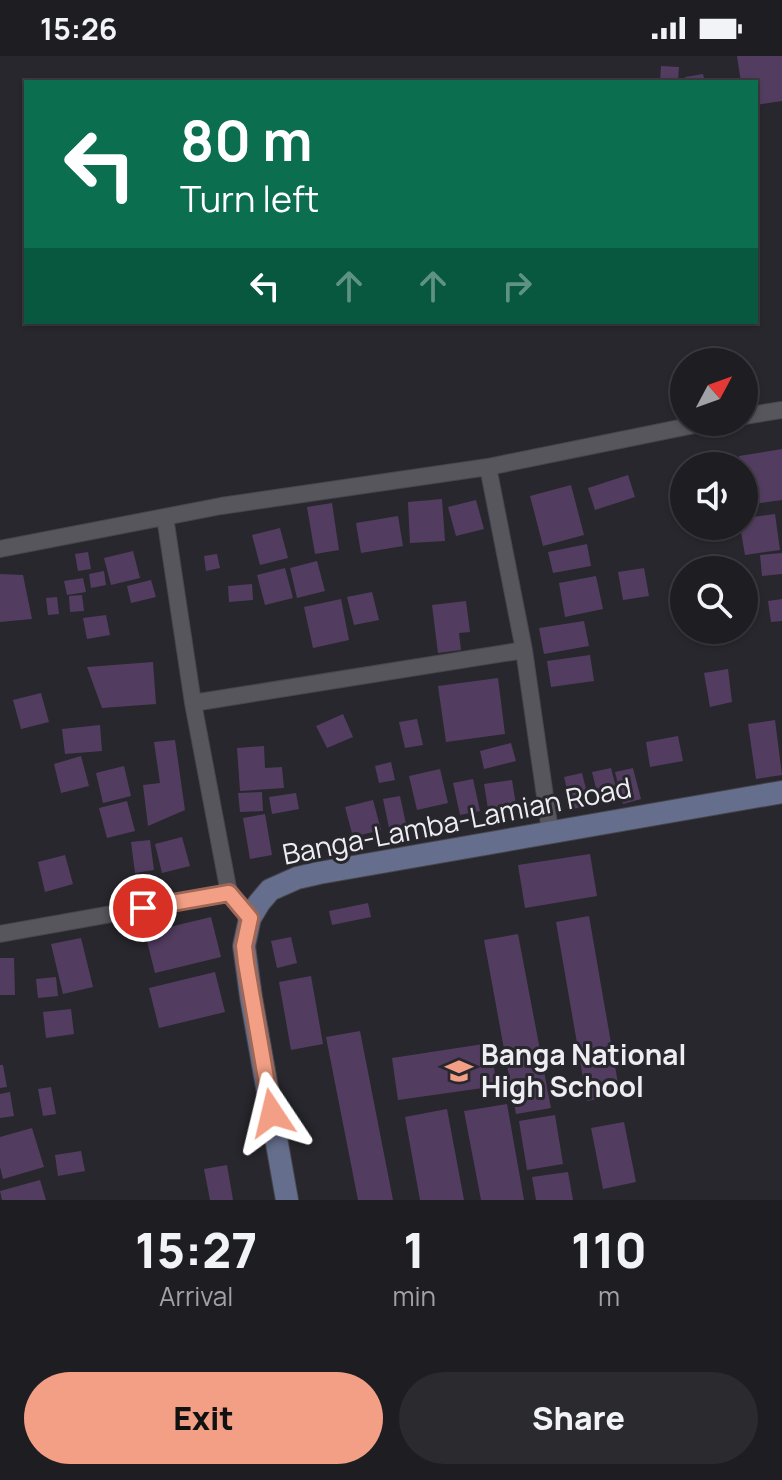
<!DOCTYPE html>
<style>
:root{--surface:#1e1d22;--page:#2b2a2f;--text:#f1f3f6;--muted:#a1a2a5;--line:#3c3b40;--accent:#f39f85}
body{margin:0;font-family:Manrope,sans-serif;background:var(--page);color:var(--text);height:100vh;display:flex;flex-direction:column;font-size:30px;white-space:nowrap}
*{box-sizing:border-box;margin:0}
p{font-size:26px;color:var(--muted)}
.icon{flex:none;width:44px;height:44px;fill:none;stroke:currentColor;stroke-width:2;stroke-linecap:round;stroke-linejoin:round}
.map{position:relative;height:1144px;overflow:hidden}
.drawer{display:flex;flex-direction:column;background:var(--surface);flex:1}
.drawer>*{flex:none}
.top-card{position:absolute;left:24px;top:24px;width:734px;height:244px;border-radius:0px;box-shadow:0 2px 6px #0004,0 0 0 2px var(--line);background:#0b6e4f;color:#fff;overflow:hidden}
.needle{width:52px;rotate:49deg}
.controls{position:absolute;left:670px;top:292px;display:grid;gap:16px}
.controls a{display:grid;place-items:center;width:88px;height:88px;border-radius:50%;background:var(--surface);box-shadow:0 2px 6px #0004,0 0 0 2px var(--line);font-size:40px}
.pin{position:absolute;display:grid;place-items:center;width:68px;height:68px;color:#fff;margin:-34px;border:4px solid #fff;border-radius:50%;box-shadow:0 2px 8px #0007}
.me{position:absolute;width:88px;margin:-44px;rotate:350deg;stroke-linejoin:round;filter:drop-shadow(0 0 6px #0008)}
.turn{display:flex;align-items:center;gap:28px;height:168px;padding:0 24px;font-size:36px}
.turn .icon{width:104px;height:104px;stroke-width:2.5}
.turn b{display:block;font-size:56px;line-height:68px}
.lanes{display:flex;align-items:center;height:76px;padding:0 24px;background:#0003;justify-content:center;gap:40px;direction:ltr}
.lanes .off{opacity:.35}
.eta{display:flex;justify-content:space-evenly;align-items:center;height:136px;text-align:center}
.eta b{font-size:48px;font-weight:800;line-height:56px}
.cta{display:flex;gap:16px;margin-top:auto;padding:16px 24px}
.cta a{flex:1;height:92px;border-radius:48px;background:var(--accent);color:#111;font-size:32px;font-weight:800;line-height:92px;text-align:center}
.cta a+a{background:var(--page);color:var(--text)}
.status{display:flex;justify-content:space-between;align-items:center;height:56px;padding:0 40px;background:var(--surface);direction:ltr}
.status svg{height:22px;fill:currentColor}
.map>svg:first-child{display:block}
.building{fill:#523d60}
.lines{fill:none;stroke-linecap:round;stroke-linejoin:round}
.street-casing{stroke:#46454b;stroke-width:18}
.secondary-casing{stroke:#46454b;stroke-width:24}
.street{stroke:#57565d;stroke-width:16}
.secondary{stroke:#656e8c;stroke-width:22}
.route-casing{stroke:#9e6756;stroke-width:20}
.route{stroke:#f39f85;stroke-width:14}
.labels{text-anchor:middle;stroke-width:6;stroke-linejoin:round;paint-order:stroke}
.street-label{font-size:28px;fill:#eeeef2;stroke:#28272d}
.poi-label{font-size:28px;font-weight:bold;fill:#eeeef2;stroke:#28272d;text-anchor:start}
</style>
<div class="status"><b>15:26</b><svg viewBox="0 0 49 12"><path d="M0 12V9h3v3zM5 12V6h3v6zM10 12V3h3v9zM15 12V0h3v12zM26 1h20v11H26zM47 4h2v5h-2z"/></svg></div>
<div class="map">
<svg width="782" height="1144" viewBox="0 0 782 1144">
<rect width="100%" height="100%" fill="#28272d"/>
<path class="building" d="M 737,0 L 782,0 L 782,45 L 756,49 L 756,26 L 741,26 Z
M 661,10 L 679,11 L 678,26 L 660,26 Z
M 703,18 L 705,26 L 686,26 L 685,21 Z
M 782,393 L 782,444 L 747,449 L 744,432 L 744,410 L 740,410 L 739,400 Z
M 628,419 L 635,441 L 595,454 L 588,432 Z
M 571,429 L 584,479 L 543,490 L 530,440 Z
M 442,443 L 445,485 L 410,487 L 408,446 Z
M 476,444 L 484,473 L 456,480 L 448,451 Z
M 332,447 L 339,494 L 315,498 L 307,451 Z
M 775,458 L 780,494 L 745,499 L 740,470 L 744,470 L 744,462 Z
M 398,460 L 403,490 L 361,497 L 356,467 Z
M 280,472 L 288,502 L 260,509 L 252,479 Z
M 587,488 L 591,510 L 553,517 L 548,496 Z
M 133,495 L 140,522 L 111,529 L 104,502 Z
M 88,496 L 91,513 L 78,515 L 75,498 Z
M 782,497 L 782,518 L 762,520 L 760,499 Z
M 217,498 L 220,512 L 206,515 L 204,500 Z
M 317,505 L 325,535 L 297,542 L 290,512 Z
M 285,512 L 293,542 L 265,549 L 257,519 Z
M 644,512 L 649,540 L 623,544 L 618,516 Z
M 104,515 L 106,529 L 91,532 L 89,518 Z
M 0,518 L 23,519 L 32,563 L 0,566 Z
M 596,520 L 603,553 L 565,561 L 559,527 Z
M 83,522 L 86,536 L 67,539 L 64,525 Z
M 151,524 L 156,541 L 131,547 L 127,530 Z
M 252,528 L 253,544 L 229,546 L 228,530 Z
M 372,536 L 379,564 L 354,569 L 347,541 Z
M 82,539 L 84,555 L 70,556 L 69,540 Z
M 57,541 L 59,558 L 48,559 L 46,542 Z
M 341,543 L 349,584 L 313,592 L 304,551 Z
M 782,543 L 782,565 L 771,566 L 768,545 Z
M 466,545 L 470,576 L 459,577 L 461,594 L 438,597 L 432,549 Z
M 106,559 L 110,579 L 87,583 L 83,562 Z
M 584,565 L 589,590 L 544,598 L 539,572 Z
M 590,599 L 594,625 L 551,631 L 547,605 Z
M 153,606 L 156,648 L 102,652 L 87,611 Z
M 728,613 L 732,646 L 710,651 L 704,617 Z
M 498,622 L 505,678 L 446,686 L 438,630 Z
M 41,637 L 49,666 L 21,673 L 13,644 Z
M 343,658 L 353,681 L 327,692 L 316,670 Z
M 417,663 L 423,689 L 405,692 L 399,666 Z
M 775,664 L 782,719 L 756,723 L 748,668 Z
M 100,669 L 102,695 L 65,698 L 62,673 Z
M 678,680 L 683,705 L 650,711 L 646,686 Z
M 175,684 L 185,754 L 148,770 L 143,729 L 160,727 L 154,686 Z
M 511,687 L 516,705 L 484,713 L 480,695 Z
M 264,690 L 265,712 L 282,711 L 284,732 L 240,735 L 237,692 Z
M 81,700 L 89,730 L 61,737 L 54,708 Z
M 391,706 L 395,724 L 379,727 L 375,710 Z
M 124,710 L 131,740 L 103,747 L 96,717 Z
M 611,712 L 619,743 L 600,748 L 592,716 Z
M 633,712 L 641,743 L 623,748 L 615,716 Z
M 440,713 L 448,747 L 417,754 L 409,720 Z
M 582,717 L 590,749 L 572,753 L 564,721 Z
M 473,723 L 480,755 L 460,759 L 453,727 Z
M 512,724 L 516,749 L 488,753 L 484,728 Z
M 262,736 L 263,755 L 240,756 L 238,737 Z
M 296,737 L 299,753 L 272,758 L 269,741 Z
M 400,740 L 406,768 L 389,772 L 383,743 Z
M 373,744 L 381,774 L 353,781 L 345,751 Z
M 127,745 L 135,775 L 107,782 L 99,752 Z
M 265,758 L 272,799 L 250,803 L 243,762 Z
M 182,781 L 190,810 L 162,817 L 155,788 Z
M 150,784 L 154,814 L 135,817 L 131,786 Z
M 590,798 L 597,840 L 525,852 L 518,809 Z
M 65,799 L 73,828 L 45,836 L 38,806 Z
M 368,847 L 371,861 L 332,869 L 329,855 Z
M 589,860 L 620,1039 L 587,1045 L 556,866 Z
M 211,861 L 221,901 L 155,917 L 145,877 Z
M 518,878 L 551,1052 L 516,1058 L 484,884 Z
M 291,881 L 297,907 L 277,912 L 271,885 Z
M 81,882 L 93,931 L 63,938 L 51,888 Z
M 0,902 L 14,902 L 15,939 L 0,939 Z
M 215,916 L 225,956 L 159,972 L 149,932 Z
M 311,920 L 323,988 L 291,994 L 279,926 Z
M 56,921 L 58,940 L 38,942 L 36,923 Z
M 71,953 L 74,978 L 46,982 L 43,956 Z
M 360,975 L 393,1144 L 358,1144 L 326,981 Z
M 490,987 L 497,1030 L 398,1044 L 392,1002 Z
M 0,1009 L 3,1009 L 7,1031 L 0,1032 Z
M 51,1031 L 56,1058 L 43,1060 L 38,1033 Z
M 10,1036 L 14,1060 L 0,1062 L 0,1038 Z
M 507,1048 L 524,1144 L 481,1144 L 464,1055 Z
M 447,1053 L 464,1144 L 420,1144 L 405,1061 Z
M 555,1059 L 563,1108 L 527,1114 L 519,1065 Z
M 624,1066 L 636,1126 L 603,1133 L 591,1072 Z
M 32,1072 L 44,1111 L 3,1123 L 0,1111 L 0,1081 Z
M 81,1095 L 85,1115 L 58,1120 L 55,1099 Z
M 227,1109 L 233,1144 L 210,1144 L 204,1113 Z
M 568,1116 L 573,1144 L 536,1144 L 532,1121 Z
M 40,1124 L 46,1144 L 2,1144 L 0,1135 Z"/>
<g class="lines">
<g class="street-casing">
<path id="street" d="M 744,360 L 782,354
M 488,411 L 524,594 L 550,775
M 165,461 L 193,647 L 229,837 L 250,862
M 0,493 L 221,450 L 488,411 L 709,366
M 193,647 L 524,594
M 0,878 L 229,837"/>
</g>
<g class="secondary-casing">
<path id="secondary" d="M 287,1144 L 251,941 L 244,890 L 250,862 L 259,847 L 270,834 L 297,822 L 319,817 L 782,736"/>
</g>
<use href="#street" class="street"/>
<use href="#secondary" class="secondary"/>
</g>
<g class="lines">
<g class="route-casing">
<path id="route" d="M 143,852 L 229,837 L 250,862 L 244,890 L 246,907 L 272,1057"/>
</g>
<use href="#route" class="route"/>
</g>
<defs>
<g id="school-bare" transform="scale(2.16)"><path d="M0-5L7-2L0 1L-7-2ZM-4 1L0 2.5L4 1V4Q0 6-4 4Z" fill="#f39f85" stroke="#28272d" stroke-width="2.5" paint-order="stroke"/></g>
</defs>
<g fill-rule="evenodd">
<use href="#school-bare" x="459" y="1015"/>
</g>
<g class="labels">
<g class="street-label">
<text transform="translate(457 765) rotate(-11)" y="10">Banga-Lamba-Lamian Road</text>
</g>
<g class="poi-label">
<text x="481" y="1009">Banga National<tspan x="481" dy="32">High School</tspan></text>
</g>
</g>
</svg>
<div class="controls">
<a><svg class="needle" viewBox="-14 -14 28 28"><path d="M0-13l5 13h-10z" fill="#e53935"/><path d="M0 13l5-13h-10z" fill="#a1a2a5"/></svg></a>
<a><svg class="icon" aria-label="sound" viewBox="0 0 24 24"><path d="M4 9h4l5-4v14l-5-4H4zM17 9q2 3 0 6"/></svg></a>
<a><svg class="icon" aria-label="search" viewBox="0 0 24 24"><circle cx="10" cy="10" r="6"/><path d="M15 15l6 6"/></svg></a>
</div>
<div class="pin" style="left:143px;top:852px;background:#d93025"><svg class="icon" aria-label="arrive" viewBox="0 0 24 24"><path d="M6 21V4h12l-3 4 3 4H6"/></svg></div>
<svg class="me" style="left:272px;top:1057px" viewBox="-20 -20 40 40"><path d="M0-17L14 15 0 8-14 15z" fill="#f39f85" stroke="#fff" stroke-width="4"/></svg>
<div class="top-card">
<div class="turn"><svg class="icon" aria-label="left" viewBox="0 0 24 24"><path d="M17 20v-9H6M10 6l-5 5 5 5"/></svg><div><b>80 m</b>Turn left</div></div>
<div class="lanes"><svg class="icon" aria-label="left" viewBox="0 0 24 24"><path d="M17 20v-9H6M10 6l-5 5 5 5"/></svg><svg class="icon off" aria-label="ahead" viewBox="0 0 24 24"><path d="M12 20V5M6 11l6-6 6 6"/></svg><svg class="icon off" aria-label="ahead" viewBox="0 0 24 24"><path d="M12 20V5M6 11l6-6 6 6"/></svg><svg class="icon off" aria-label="right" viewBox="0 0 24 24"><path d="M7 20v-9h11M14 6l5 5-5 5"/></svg></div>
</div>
</div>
<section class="drawer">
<div class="eta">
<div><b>15:27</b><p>Arrival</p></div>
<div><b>1</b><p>min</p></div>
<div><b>110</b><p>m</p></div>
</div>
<div class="cta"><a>Exit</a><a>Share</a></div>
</section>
